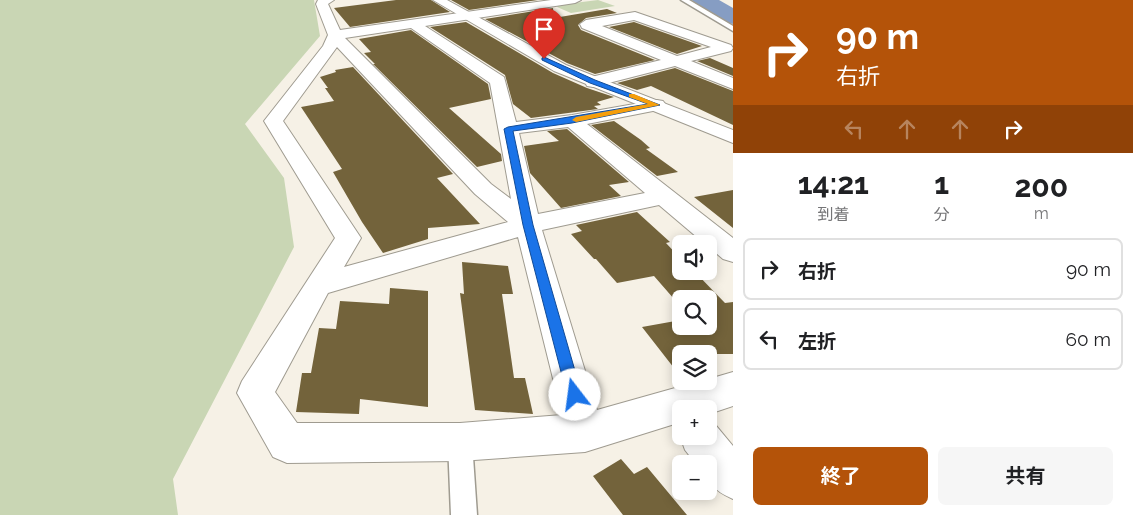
<!DOCTYPE html>
<html lang="ja">
<meta charset="utf-8">
<style>
:root{--surface:#fff;--page:#f6f6f6;--text:#202124;--muted:#757577;--line:#e0e0e0;--accent:#b45309}
body{margin:0;font-family:Raleway,"Noto Sans JP",sans-serif;background:var(--page);color:var(--text);height:100vh;display:flex;flex-direction:column;font-size:19px;white-space:nowrap}
*{box-sizing:border-box;margin:0}
p{font-size:16px;color:var(--muted)}
.icon{flex:none;width:28px;height:28px;fill:none;stroke:currentColor;stroke-width:2;stroke-linecap:round;stroke-linejoin:round}
.map{position:relative;flex:1;overflow:hidden}
.side{display:flex;flex-direction:column;background:var(--surface);width:400px}
.side>*{flex:none}
.banner{background:#b45309;color:#fff;overflow:hidden}
.tools{position:absolute;left:672px;top:235px;display:grid;gap:10px}
.tools a{display:grid;place-items:center;width:45px;height:45px;border-radius:8px;background:var(--surface);box-shadow:0 2px 12px #0003;font-size:25px}
.pin{position:absolute;display:grid;place-items:center;width:42px;height:42px;color:#fff;margin:-51px -21px;border-radius:50% 50% 50% 0;rotate:-45deg;box-shadow:0 0 5px #0007}
.pin .icon{rotate:45deg}
.me{position:absolute;width:55px;margin:-28px;rotate:345deg;stroke-linejoin:round;filter:drop-shadow(0 0 4px #0008)}
.turn{display:flex;align-items:center;gap:18px;height:105px;padding:0 20px;font-size:22px}
.turn .icon{width:65px;height:65px;stroke-width:2.5}
.turn b{display:block;font-size:35px;line-height:42px}
.lanes{display:flex;align-items:center;height:48px;padding:0 20px;background:#0003;justify-content:center;gap:25px;direction:ltr}
.lanes .off{opacity:.35}
.eta{display:flex;justify-content:space-evenly;align-items:center;height:85px;text-align:center}
.eta b{font-size:30px;font-weight:700;line-height:35px}
.cta{display:flex;gap:10px;margin-top:auto;padding:10px 20px}
.cta a{flex:1;height:58px;border-radius:8px;background:var(--accent);color:#fff;font-size:20px;font-weight:700;line-height:58px;text-align:center}
.cta a+a{background:var(--page);color:var(--text)}
ul{padding:0;list-style:none}
li{display:flex;align-items:center;gap:15px;height:62px;margin:0 10px 8px;padding:0 10px;border:2px solid var(--line);border-radius:8px}
li div{flex:1}
li b{display:block;font-size:19px}
li em{font-style:normal}
main{display:flex;flex:1;min-height:0}
.map>svg:first-child{display:block}
.green{fill:#c9d6b4}
.lines{fill:none;stroke-linecap:round;stroke-linejoin:round}
.river{fill:#869dc3;fill-rule:evenodd}
.building{fill:#73633b}
.lane-casing{stroke:#9f9b90;stroke-width:3}
.street-casing{stroke:#9f9b90;stroke-width:2}
.secondary-casing{stroke:#9f9b90;stroke-width:2}
.lane{fill:#fff;fill-rule:evenodd}
.street{fill:#fff;fill-rule:evenodd}
.secondary{fill:#fff;fill-rule:evenodd}
.route{fill:#1a73e8;stroke:#114b97}
.slow{fill:#f59e0b}
</style>
<main>
<div class="map">
<svg width="733" height="515" viewBox="0 0 733 515">
<rect width="100%" height="100%" fill="#f6f1e6"/>
<path class="green" d="M 0,0 L 314,0 L 320,36 L 245,124 L 284,178 L 294,247 L 173,479 L 178,515 L 0,515 Z
M 598,0 L 615,6 L 571,13 L 557,7 L 558,5 Z"/>
<g class="lines">
<path class="river" d="M 692,0 L 719,0 L 733,8 L 733,24 L 725,22 L 695,5 Z"/>
</g>
<path class="building" d="M 396,0 L 431,0 L 450,12 L 350,27 L 334,8 Z
M 451,0 L 538,0 L 469,10 Z
M 553,8 L 554,18 L 607,9 L 617,13 L 586,18 L 578,25 L 581,30 L 655,60 L 595,74 L 567,63 L 485,19 Z
M 466,22 L 553,73 L 587,88 L 614,97 L 597,102 L 601,105 L 594,106 L 598,109 L 531,118 L 513,104 L 505,75 L 430,27 Z
M 634,22 L 702,46 L 677,54 L 609,27 Z
M 411,30 L 488,84 L 491,99 L 449,108 L 501,154 L 502,161 L 477,167 L 373,64 L 375,64 L 364,53 L 371,52 L 359,39 Z
M 710,58 L 733,68 L 733,76 L 697,61 Z
M 353,67 L 453,174 L 437,178 L 480,224 L 428,228 L 428,239 L 383,253 L 362,222 L 333,172 L 342,169 L 301,107 L 334,101 L 325,88 L 328,88 L 320,77 L 336,72 L 335,70 Z
M 675,68 L 733,91 L 733,125 L 651,86 L 637,90 L 617,83 Z
M 614,121 L 641,140 L 650,148 L 646,149 L 678,172 L 657,176 L 591,125 Z
M 567,129 L 629,182 L 609,185 L 621,196 L 561,208 L 530,173 L 524,146 L 559,141 L 547,131 Z
M 733,190 L 733,228 L 694,197 Z
M 637,212 L 670,242 L 666,243 L 681,259 L 681,271 L 694,271 L 725,303 L 733,302 L 733,354 L 681,354 L 681,377 L 642,327 L 681,320 L 681,326 L 709,326 L 709,299 L 681,299 L 681,307 L 654,276 L 617,283 L 596,259 L 594,259 L 571,234 L 582,231 L 576,225 Z
M 462,262 L 508,266 L 513,294 L 502,294 L 514,378 L 525,378 L 533,414 L 475,410 L 460,293 L 464,294 Z
M 390,288 L 428,291 L 428,407 L 360,399 L 359,414 L 296,412 L 302,373 L 311,373 L 319,328 L 336,329 L 340,301 L 389,304 Z
M 621,459 L 634,474 L 647,467 L 687,515 L 623,515 L 593,476 Z"/>
<g class="lines">
<g class="lane-casing">
<path id="lane" d="M 681,0 L 689,0 L 733,26 L 733,31 Z
M 460,430 L 468,434 L 472,442 L 477,515 L 451,515 L 448,442 L 452,434 Z"/>
</g>
<g class="street-casing">
<path id="street" d="M 318,0 L 334,0 L 328,4 L 340,30 L 551,0 L 581,0 L 575,3 L 425,26 L 504,77 L 516,122 L 572,115 L 657,100 L 663,101 L 666,105 L 663,109 L 587,124 L 733,238 L 733,262 L 723,259 L 709,247 L 709,244 L 705,244 L 659,205 L 542,230 L 597,410 L 700,381 L 709,381 L 709,379 L 733,372 L 733,406 L 709,414 L 709,409 L 681,409 L 681,422 L 585,452 L 460,461 L 287,463 L 273,457 L 237,393 L 242,381 L 335,238 L 264,121 L 323,46 L 328,35 L 316,4 ZM 411,28 L 490,83 L 511,199 L 491,184 L 345,38 ZM 337,47 L 475,194 L 508,222 L 344,267 L 361,238 L 283,121 ZM 568,127 L 645,193 L 538,214 L 519,133 ZM 518,237 L 562,415 L 460,423 L 297,423 L 275,392 L 328,293 Z
M 635,12 L 731,45 L 733,48 L 731,51 L 691,61 L 733,78 L 733,89 L 675,66 L 593,87 L 587,86 L 585,82 L 587,78 L 661,60 L 582,28 L 580,24 L 586,20 ZM 634,20 L 711,47 L 677,56 L 602,26 Z
M 709,421 L 713,422 L 733,446 L 733,499 C 713,490 709,485 709,464 L 696,464 L 685,450 L 680,436 L 681,432 L 681,436 L 709,436 Z"/>
</g>
<g class="secondary-casing">
<path id="secondary" d="M 433,0 L 447,0 L 566,65 L 733,130 L 733,143 L 554,71 Z"/>
</g>
<use href="#lane" class="lane"/>
<use href="#street" class="street"/>
<use href="#secondary" class="secondary"/>
</g>
<path class="route" d="M 544,57 L 595,80 L 660,105 L 572,123 L 513,131 L 533,225 L 582,395 L 580,400 L 575,402 L 569,400 L 567,395 L 523,225 L 504,129 L 508,127 L 648,104 L 590,83 L 542,60 L 542,58 Z"/>
<path class="slow" d="M 629,94 L 634,94 L 660,105 L 576,122 L 572,120 L 576,117 L 648,104 L 629,97 Z"/>
</svg>
<div class="tools">
<a><svg class="icon" aria-label="sound" viewBox="0 0 24 24"><path d="M4 9h4l5-4v14l-5-4H4zM17 9q2 3 0 6"/></svg></a>
<a><svg class="icon" aria-label="search" viewBox="0 0 24 24"><circle cx="10" cy="10" r="6"/><path d="M15 15l6 6"/></svg></a>
<a><svg class="icon" aria-label="layers" viewBox="0 0 24 24"><path d="M12 4l9 5-9 5-9-5zM3 14l9 5 9-5"/></svg></a>
<a>+</a>
<a>−</a>
</div>
<div class="pin" style="left:544px;top:59px;background:#d93025"><svg class="icon" aria-label="arrive" viewBox="0 0 24 24"><path d="M6 21V4h12l-3 4 3 4H6"/></svg></div>
<svg class="me" style="left:575px;top:395px" viewBox="-20 -20 40 40"><circle r="19" fill="#fff"/><path d="M0-13L10 11 0 6-10 11z" fill="#1a73e8"/></svg>
</div>
<section class="side">
<div class="banner">
<div class="turn"><svg class="icon" aria-label="right" viewBox="0 0 24 24"><path d="M7 20v-9h11M14 6l5 5-5 5"/></svg><div><b>90 m</b>右折</div></div>
<div class="lanes"><svg class="icon off" aria-label="left" viewBox="0 0 24 24"><path d="M17 20v-9H6M10 6l-5 5 5 5"/></svg><svg class="icon off" aria-label="ahead" viewBox="0 0 24 24"><path d="M12 20V5M6 11l6-6 6 6"/></svg><svg class="icon off" aria-label="ahead" viewBox="0 0 24 24"><path d="M12 20V5M6 11l6-6 6 6"/></svg><svg class="icon" aria-label="right" viewBox="0 0 24 24"><path d="M7 20v-9h11M14 6l5 5-5 5"/></svg></div>
</div>
<div class="eta">
<div><b>14:21</b><p>到着</p></div>
<div><b>1</b><p>分</p></div>
<div><b>200</b><p>m</p></div>
</div>
<ul>
<li><svg class="icon" aria-label="right" viewBox="0 0 24 24"><path d="M7 20v-9h11M14 6l5 5-5 5"/></svg><div><b>右折</b></div><em>90 m</em></li>
<li><svg class="icon" aria-label="left" viewBox="0 0 24 24"><path d="M17 20v-9H6M10 6l-5 5 5 5"/></svg><div><b>左折</b></div><em>60 m</em></li>
</ul>
<div class="cta"><a>終了</a><a>共有</a></div>
</section>
</main>
